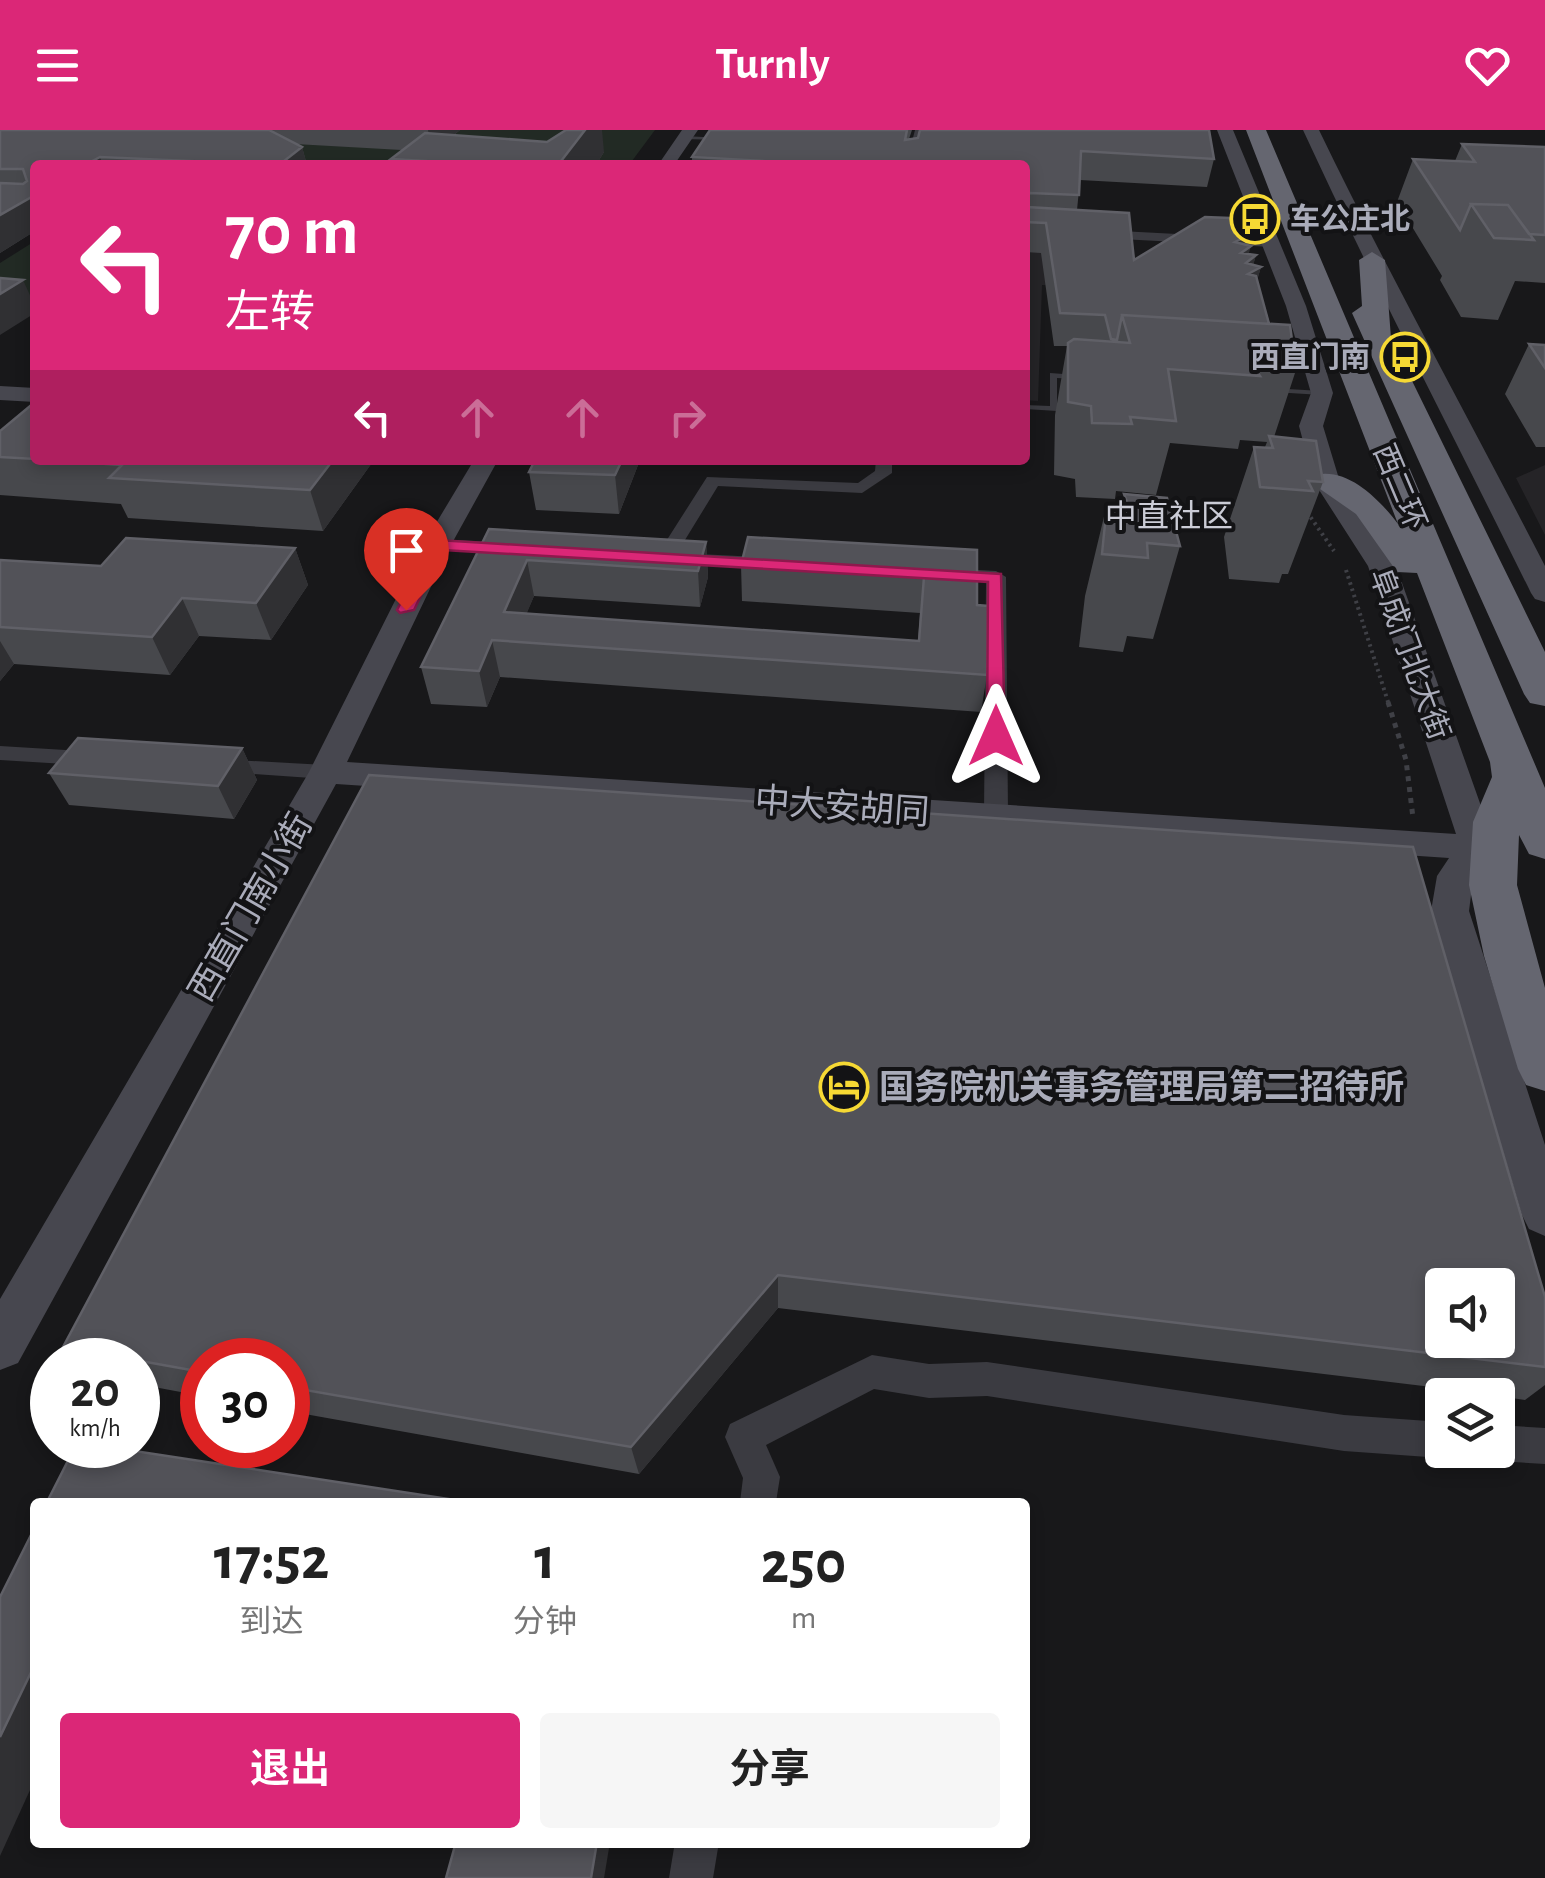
<!DOCTYPE html>
<html lang="zh">
<meta charset="utf-8">
<style>
:root{--surface:#fff;--page:#f6f6f6;--text:#222;--muted:#767676;--accent:#db2777}
body{margin:0;font-family:"Alegreya Sans","Noto Sans SC",sans-serif;background:var(--page);color:var(--text);height:100vh;display:flex;flex-direction:column;font-size:38px;white-space:nowrap}
*{box-sizing:border-box;margin:0}
p{font-size:32px;color:var(--muted)}
.icon{flex:none;width:55px;height:55px;fill:none;stroke:currentColor;stroke-width:2;stroke-linecap:round;stroke-linejoin:round}
.map{position:relative;flex:1;overflow:hidden}
.sheet{position:absolute;left:30px;top:1368px;width:1000px;height:350px;display:flex;flex-direction:column;background:var(--surface);border-radius:10px;box-shadow:0 5px 15px #0003}
.sheet>*{flex:none}
.hud{position:absolute;left:30px;top:30px;width:1000px;height:305px;border-radius:10px;box-shadow:0 5px 15px #0003;background:#db2777;color:#fff;overflow:hidden}
.tools{position:absolute;left:1425px;top:1138px;display:grid;gap:20px}
.tools a{display:grid;place-items:center;width:90px;height:90px;border-radius:10px;background:var(--surface);box-shadow:0 5px 15px #0003;font-size:50px}
.speed{position:absolute;left:30px;top:1208px;display:flex;gap:20px;font-size:50px;font-weight:700;text-align:center}
.speed>*{display:grid;place-content:center;width:130px;height:130px;border-radius:50%;background:var(--surface);box-shadow:0 5px 15px #0003;line-height:1}
.speed small{font-size:25px;font-weight:400}
.speed .limit{border:15px solid #d22;background:#fff;color:#111}
.pin{position:absolute;display:grid;place-items:center;width:85px;height:85px;color:#fff;margin:-102px -42px;border-radius:50% 50% 50% 0;rotate:-45deg;box-shadow:0 0 10px #0007}
.pin .icon{rotate:45deg}
.me{position:absolute;width:110px;margin:-55px;rotate:0deg;stroke-linejoin:round;filter:drop-shadow(0 0 8px #0008)}
.turn{display:flex;align-items:center;gap:35px;height:210px;padding:0 30px;font-size:45px}
.turn .icon{width:130px;height:130px;stroke-width:2.5}
.turn b{display:block;font-size:70px;line-height:85px}
.lanes{display:flex;align-items:center;height:95px;padding:0 30px;background:#0003;justify-content:center;gap:50px;direction:ltr}
.lanes .off{opacity:.35}
.eta{display:flex;justify-content:space-evenly;align-items:center;height:170px;text-align:center}
.eta b{font-size:60px;font-weight:700;line-height:70px}
.cta{display:flex;gap:20px;margin-top:auto;padding:20px 30px}
.cta a{flex:1;height:115px;border-radius:10px;background:var(--accent);color:#fff;font-size:40px;font-weight:700;line-height:115px;text-align:center}
.cta a+a{background:var(--page);color:var(--text)}
header{display:flex;justify-content:space-between;align-items:center;height:130px;padding:0 30px;background:var(--accent);color:#fff;font-size:45px;font-weight:700}
.map>svg:first-child{display:block}
.built{fill:#252427}
.green{fill:#222a24}
.lines{fill:none;stroke-linecap:round;stroke-linejoin:round}
.path-far1{stroke:#3f4046;stroke-width:4;stroke-dasharray:2.5 4;stroke-linecap:butt}
.path{stroke:#3f4046;stroke-width:5;stroke-dasharray:5 6;stroke-linecap:butt}
.lane{fill:#3b3b41;fill-rule:evenodd}
.street{fill:#3b3b41;fill-rule:evenodd}
.secondary{fill:#47474f;fill-rule:evenodd}
.highway{fill:#656670;fill-rule:evenodd}
.wall{fill:#47484c}
.shaded-wall{fill:#303033}
.building{fill:#525258;stroke:#606067;stroke-width:2.5;fill-rule:evenodd}
.route{fill:#db2777;stroke:#8e194d;stroke-width:2.5}
.labels{text-anchor:middle;stroke-width:8;stroke-linejoin:round;paint-order:stroke}
.far-poi-label{font-size:30px;font-weight:bold;fill:#aaacba;stroke:#131315;text-anchor:start}
.far-street-label{font-size:30px;fill:#aaacba;stroke:#131315}
.far-quarter-label{font-size:32px;fill:#cbccd6;stroke:#131315}
.street-label{font-size:35px;fill:#aaacba;stroke:#131315}
.poi-label{font-size:35px;font-weight:bold;fill:#aaacba;stroke:#131315;text-anchor:start}
</style>
<header><svg class="icon" aria-label="menu" viewBox="0 0 24 24"><path d="M4 6h16M4 12h16M4 18h16"/></svg>Turnly<svg class="icon" aria-label="heart" viewBox="0 0 24 24"><path d="M12 20l-8-8c-3-5 5-10 8-4 3-6 11-1 8 4z"/></svg></header>
<div class="map">
<svg width="1545" height="1748" viewBox="0 0 1545 1748">
<rect width="100%" height="100%" fill="#18181a"/>
<path class="built" d="M 1025,102 L 1130,107 L 1137,159 L 1042,155 L 1038,271 L 1025,270 Z
M 1545,335 L 1545,405 L 1516,348 Z"/>
<path class="green" d="M 0,0 L 655,0 L 629,35 L 35,35 Z
M 35,111 L 35,179 L 0,177 L 0,133 Z"/>
<g class="lines">
<path class="path-far1" d="M 1307,382 L 1334,421
M 1346,440 L 1389,575"/>
<path class="path" d="M 1388,572 L 1406,630 L 1413,688"/>
<path class="lane" d="M 915,0 L 921,0 L 912,35 L 906,35 Z
M 684,6 L 722,8 L 725,10 L 682,9 Z
M 1050,243 L 1077,245 L 1081,247 L 1077,249 L 1057,248 L 1057,281 L 1025,279 L 1025,275 L 1050,276 Z
M 1270,258 L 1322,261 L 1326,263 L 1322,265 L 1273,262 L 1270,262 Z"/>
<path class="street" d="M 1025,96 L 1272,109 L 1278,113 L 1272,117 L 1025,104 Z
M 876,330 L 892,330 L 892,343 L 862,363 L 718,356 L 677,423 L 778,428 L 785,430 L 785,438 L 671,434 L 656,427 L 707,347 L 858,353 L 875,341 Z
M 437,409 L 514,413 L 523,419 L 514,425 L 430,419 L 430,411 Z
M 941,438 L 996,441 L 1006,447 L 1008,685 L 996,693 L 984,685 L 986,452 L 934,448 L 931,444 Z
M 0,616 L 98,622 L 109,629 L 98,636 L 0,630 Z
M 216,629 L 326,635 L 338,642 L 326,649 L 208,641 L 205,636 L 208,631 Z
M 872,1225 L 929,1234 L 987,1232 L 1344,1285 L 1442,1292 L 1442,1320 L 1456,1320 L 1442,1328 L 1344,1321 L 987,1266 L 929,1268 L 874,1259 L 766,1315 L 780,1347 L 776,1372 L 740,1372 L 743,1348 L 725,1307 L 730,1294 Z
M 1498,1295 L 1545,1298 L 1545,1334 L 1498,1331 L 1485,1326 L 1483,1320 L 1498,1320 Z
M 675,1712 L 719,1712 L 713,1748 L 669,1748 Z"/>
<path class="secondary" d="M 682,0 L 698,0 L 674,35 L 658,35 Z
M 1217,0 L 1233,0 L 1306,176 L 1333,263 L 1323,296 L 1340,352 L 1396,436 L 1504,741 L 1499,750 L 1486,754 L 1473,749 L 1469,781 L 1545,1015 L 1545,1106 L 1529,1099 L 1522,1085 L 1431,781 L 1437,746 L 1449,728 L 336,654 L 18,1233 L 0,1240 L 0,1169 L 309,642 L 423,415 L 474,330 L 498,330 L 451,415 L 347,632 L 1456,704 L 1368,436 L 1314,352 L 1299,296 L 1311,263 L 1286,176 Z
M 1303,0 L 1319,0 C 1390,147 1470,290 1545,436 L 1545,472 L 1535,469 L 1531,463 C 1455,309 1375,156 1303,0 Z
M 0,256 L 35,258 L 35,272 L 0,270 Z"/>
<path class="highway" d="M 1246,0 L 1266,0 L 1545,658 L 1545,729 L 1529,724 L 1519,705 L 1517,755 L 1545,858 L 1545,961 L 1526,955 L 1518,939 L 1484,826 L 1469,755 L 1473,692 L 1492,647 L 1490,632 L 1417,443 L 1397,442 L 1356,384 L 1310,352 L 1315,345 C 1348,337 1380,370 1398,394 Z
M 1372,122 L 1385,130 L 1391,208 L 1545,522 L 1545,576 L 1530,573 L 1524,564 L 1352,183 L 1362,176 L 1359,130 Z"/>
</g>
<path class="wall" d="M 0,0 L 460,0 L 454,5 L 604,22 L 596,35 L 392,35 L 391,29 L 402,20 L 295,14 L 302,17 L 307,35 L 35,35 L 35,101 L 0,123 Z
M 710,0 L 912,0 L 909,9 L 1214,29 L 1207,57 L 1080,50 L 1077,80 L 1134,130 L 1234,103 L 1245,114 L 1248,124 L 1256,125 L 1253,135 L 1261,137 L 1257,150 L 1270,194 L 1296,240 L 1274,307 L 1323,352 L 1288,444 L 1282,444 L 1279,453 L 1229,449 L 1224,407 L 1254,317 L 1265,317 L 1267,312 L 1240,310 L 1238,319 L 1170,313 L 1156,365 L 1116,361 L 1115,369 L 1076,367 L 1075,349 L 1054,345 L 1055,285 L 1067,216 L 1054,216 L 1041,123 L 1025,122 L 1025,35 L 692,35 L 692,27 Z
M 1462,14 L 1545,17 L 1545,153 L 1515,151 L 1498,190 L 1461,187 L 1440,150 L 1442,146 L 1397,72 L 1413,29 L 1455,31 Z
M 1529,214 L 1545,215 L 1545,317 L 1536,317 L 1505,264 Z
M 35,272 L 35,330 L 374,330 L 323,401 L 128,388 L 121,374 L 0,365 L 0,301 Z
M 640,330 L 619,384 L 536,380 L 529,342 Z
M 1124,364 L 1180,416 L 1153,509 L 1127,506 L 1123,522 L 1079,517 L 1085,466 L 1107,374 L 1122,375 Z
M 489,399 L 706,412 L 708,447 L 700,477 L 534,466 L 526,484 L 918,511 L 920,483 L 742,471 L 741,435 L 977,420 L 977,475 L 987,545 L 981,582 L 500,547 L 487,577 L 431,574 L 421,537 Z
M 295,418 L 308,455 L 271,510 L 199,506 L 170,545 L 14,534 L 0,551 L 0,430 L 101,436 Z
M 242,618 L 257,650 L 234,689 L 69,675 L 49,643 Z
M 369,645 L 1545,1167 L 1545,1255 L 1525,1270 L 1498,1266 L 1498,1265 L 778,1178 L 639,1344 L 288,1281 L 288,1230 L 202,1230 L 202,1266 L 138,1254 L 138,1230 L 78,1230 L 63,1217 Z"/>
<path class="shaded-wall" d="M 428,0 L 460,0 L 432,22 Z
M 585,0 L 602,0 L 604,22 L 596,35 L 558,35 Z
M 302,17 L 307,35 L 279,35 Z
M 100,27 L 103,35 L 85,35 Z
M 35,65 L 35,101 L 0,123 L 0,85 Z
M 1247,106 L 1243,122 L 1251,116 L 1242,147 L 1235,112 Z
M 1256,125 L 1251,143 L 1261,137 L 1252,168 L 1246,133 Z
M 23,150 L 35,176 L 35,183 L 0,205 L 0,164 Z
M 333,330 L 374,330 L 323,401 L 310,360 Z
M 622,330 L 640,330 L 619,384 L 615,345 Z
M 706,412 L 708,447 L 700,477 L 698,441 Z
M 295,418 L 308,455 L 271,510 L 256,473 Z
M 527,430 L 534,466 L 515,512 L 504,482 Z
M 182,468 L 199,506 L 170,545 L 152,507 Z
M 492,510 L 500,547 L 487,577 L 479,541 Z
M 0,511 L 14,534 L 0,551 Z
M 242,618 L 257,650 L 234,689 L 218,656 Z
M 778,1145 L 778,1178 L 639,1344 L 631,1317 Z
M 35,1534 L 35,1649 L 0,1726 L 0,1607 Z
M 597,1712 L 610,1712 L 604,1748 L 591,1748 Z"/>
<path class="building" d="M 0,0 L 269,0 L 302,17 L 279,35 L 100,27 L 85,35 L 35,35 L 35,65 L 0,85 L 0,53 L 23,54 L 27,51 L 23,39 L 0,39 Z
M 566,0 L 585,0 L 558,35 L 440,35 L 443,32 L 391,29 L 425,3 L 547,12 Z
M 710,0 L 907,0 L 905,10 L 918,8 L 920,0 L 1209,0 L 1214,29 L 1081,21 L 1079,65 L 1030,63 L 1026,66 L 1027,77 L 1129,83 L 1134,130 L 1205,87 L 1230,88 L 1234,103 L 1247,106 L 1235,112 L 1251,116 L 1241,123 L 1256,125 L 1246,133 L 1261,137 L 1248,144 L 1256,146 L 1269,194 L 1122,185 L 1117,210 L 1111,209 L 1105,185 L 1060,183 L 1046,93 L 1025,92 L 1025,35 L 833,35 L 692,27 Z
M 1462,14 L 1545,17 L 1545,105 L 1529,104 L 1508,75 L 1471,74 L 1460,100 L 1413,29 L 1475,32 Z
M 1471,74 L 1508,75 L 1534,110 L 1494,108 Z
M 0,148 L 23,150 L 0,164 Z
M 1122,185 L 1290,195 L 1296,240 L 1254,237 L 1260,246 L 1168,239 L 1176,291 L 1130,287 L 1132,294 L 1092,293 L 1091,276 L 1068,272 L 1068,213 L 1074,209 L 1130,213 Z
M 1529,214 L 1545,215 L 1545,238 Z
M 35,272 L 35,329 L 0,327 L 0,301 Z
M 1269,306 L 1316,311 L 1323,352 L 1308,351 L 1313,361 L 1260,357 L 1254,317 L 1273,318 Z
M 47,330 L 333,330 L 310,360 L 109,348 L 122,335 Z
M 535,330 L 622,330 L 615,345 L 529,342 Z
M 1124,364 L 1167,368 L 1180,416 L 1147,413 L 1148,428 L 1102,424 L 1107,374 L 1128,375 Z
M 489,399 L 706,412 L 698,441 L 527,430 L 504,482 L 919,511 L 924,447 L 741,435 L 748,407 L 977,420 L 977,475 L 988,476 L 987,545 L 492,510 L 479,541 L 421,537 Z
M 126,408 L 295,418 L 256,473 L 182,468 L 152,507 L 0,497 L 0,430 L 101,436 Z
M 78,608 L 242,618 L 218,656 L 49,643 Z
M 369,645 L 1413,717 L 1545,1167 L 1545,1237 L 778,1145 L 631,1317 L 288,1257 L 288,1230 L 202,1230 L 202,1242 L 63,1217 ZM 1442,1155 L 1498,1155 L 1498,1210 L 1442,1210 Z
M 76,1315 L 95,1315 L 468,1372 L 47,1372 Z
M 35,1397 L 35,1534 L 0,1607 L 0,1467 Z
M 456,1712 L 597,1712 L 591,1748 L 446,1748 Z"/>
<path class="route" d="M 437,410 L 1001,444 L 1005,606 L 996,612 L 987,606 L 988,452 L 443,420 L 414,480 L 400,483 L 397,480 L 430,415 Z"/>
<defs>
<g id="bus-ring" transform="scale(2.5)"><circle r="9.5" fill="#131315" stroke="#f6d934" stroke-width="1.5"/><path d="M-5-6H5V4H4V6H2V4H-2V6H-4V4H-5ZM-3.5-4V0h7V-4ZM-3.5 1.2v1.5H-2V1.2ZM2 1.2v1.5H3.5V1.2Z" fill="#f6d934"/></g>
<g id="hotel-ring" transform="scale(2.5)"><circle r="9.5" fill="#131315" stroke="#f6d934" stroke-width="1.5"/><path d="M-6-4.5h1.5V1H6V5H4.5V3h-9V5H-6ZM-4 0a1.8 1.8 0 1 1 3.6 0ZM.5 0V-2.5h3Q6-2.5 6 0Z" fill="#f6d934"/></g>
</defs>
<g fill-rule="evenodd">
<use href="#bus-ring" x="1255" y="89"/>
<use href="#bus-ring" x="1405" y="227"/>
<use href="#hotel-ring" x="844" y="957"/>
</g>
<g class="labels">
<g class="far-poi-label">
<text x="1290" y="99">车公庄北</text>
<text x="1370" y="237" text-anchor="end">西直门南</text>
</g>
<g class="far-street-label">
<text transform="translate(1400 357) rotate(67)" y="10">西二环</text>
<text transform="translate(1410 524) rotate(70)" y="10">阜成门北大街</text>
</g>
<g class="far-quarter-label">
<text x="1169" y="397">中直社区</text>
</g>
<g class="street-label">
<text transform="translate(842 676) rotate(4)" y="12">中大安胡同</text>
<text transform="translate(250 777) rotate(-60)" y="12">西直门南小街</text>
</g>
<g class="poi-label">
<text x="879" y="969">国务院机关事务管理局第二招待所</text>
</g>
</g>
</svg>
<div class="tools">
<a><svg class="icon" aria-label="sound" viewBox="0 0 24 24"><path d="M4 9h4l5-4v14l-5-4H4zM17 9q2 3 0 6"/></svg></a>
<a><svg class="icon" aria-label="layers" viewBox="0 0 24 24"><path d="M12 4l9 5-9 5-9-5zM3 14l9 5 9-5"/></svg></a>
</div>
<div class="speed"><div>20<small>km/h</small></div><div class="limit">30</div></div>
<div class="pin" style="left:406px;top:480px;background:#d93025"><svg class="icon" aria-label="arrive" viewBox="0 0 24 24"><path d="M6 21V4h12l-3 4 3 4H6"/></svg></div>
<svg class="me" style="left:996px;top:606px" viewBox="-20 -20 40 40"><path d="M0-17L14 15 0 8-14 15z" fill="#db2777" stroke="#fff" stroke-width="4"/></svg>
<div class="hud">
<div class="turn"><svg class="icon" aria-label="left" viewBox="0 0 24 24"><path d="M17 20v-9H6M10 6l-5 5 5 5"/></svg><div><b>70 m</b>左转</div></div>
<div class="lanes"><svg class="icon" aria-label="left" viewBox="0 0 24 24"><path d="M17 20v-9H6M10 6l-5 5 5 5"/></svg><svg class="icon off" aria-label="ahead" viewBox="0 0 24 24"><path d="M12 20V5M6 11l6-6 6 6"/></svg><svg class="icon off" aria-label="ahead" viewBox="0 0 24 24"><path d="M12 20V5M6 11l6-6 6 6"/></svg><svg class="icon off" aria-label="right" viewBox="0 0 24 24"><path d="M7 20v-9h11M14 6l5 5-5 5"/></svg></div>
</div>
<section class="sheet">
<div class="eta">
<div><b>17:52</b><p>到达</p></div>
<div><b>1</b><p>分钟</p></div>
<div><b>250</b><p>m</p></div>
</div>
<div class="cta"><a>退出</a><a>分享</a></div>
</section>
</div>
